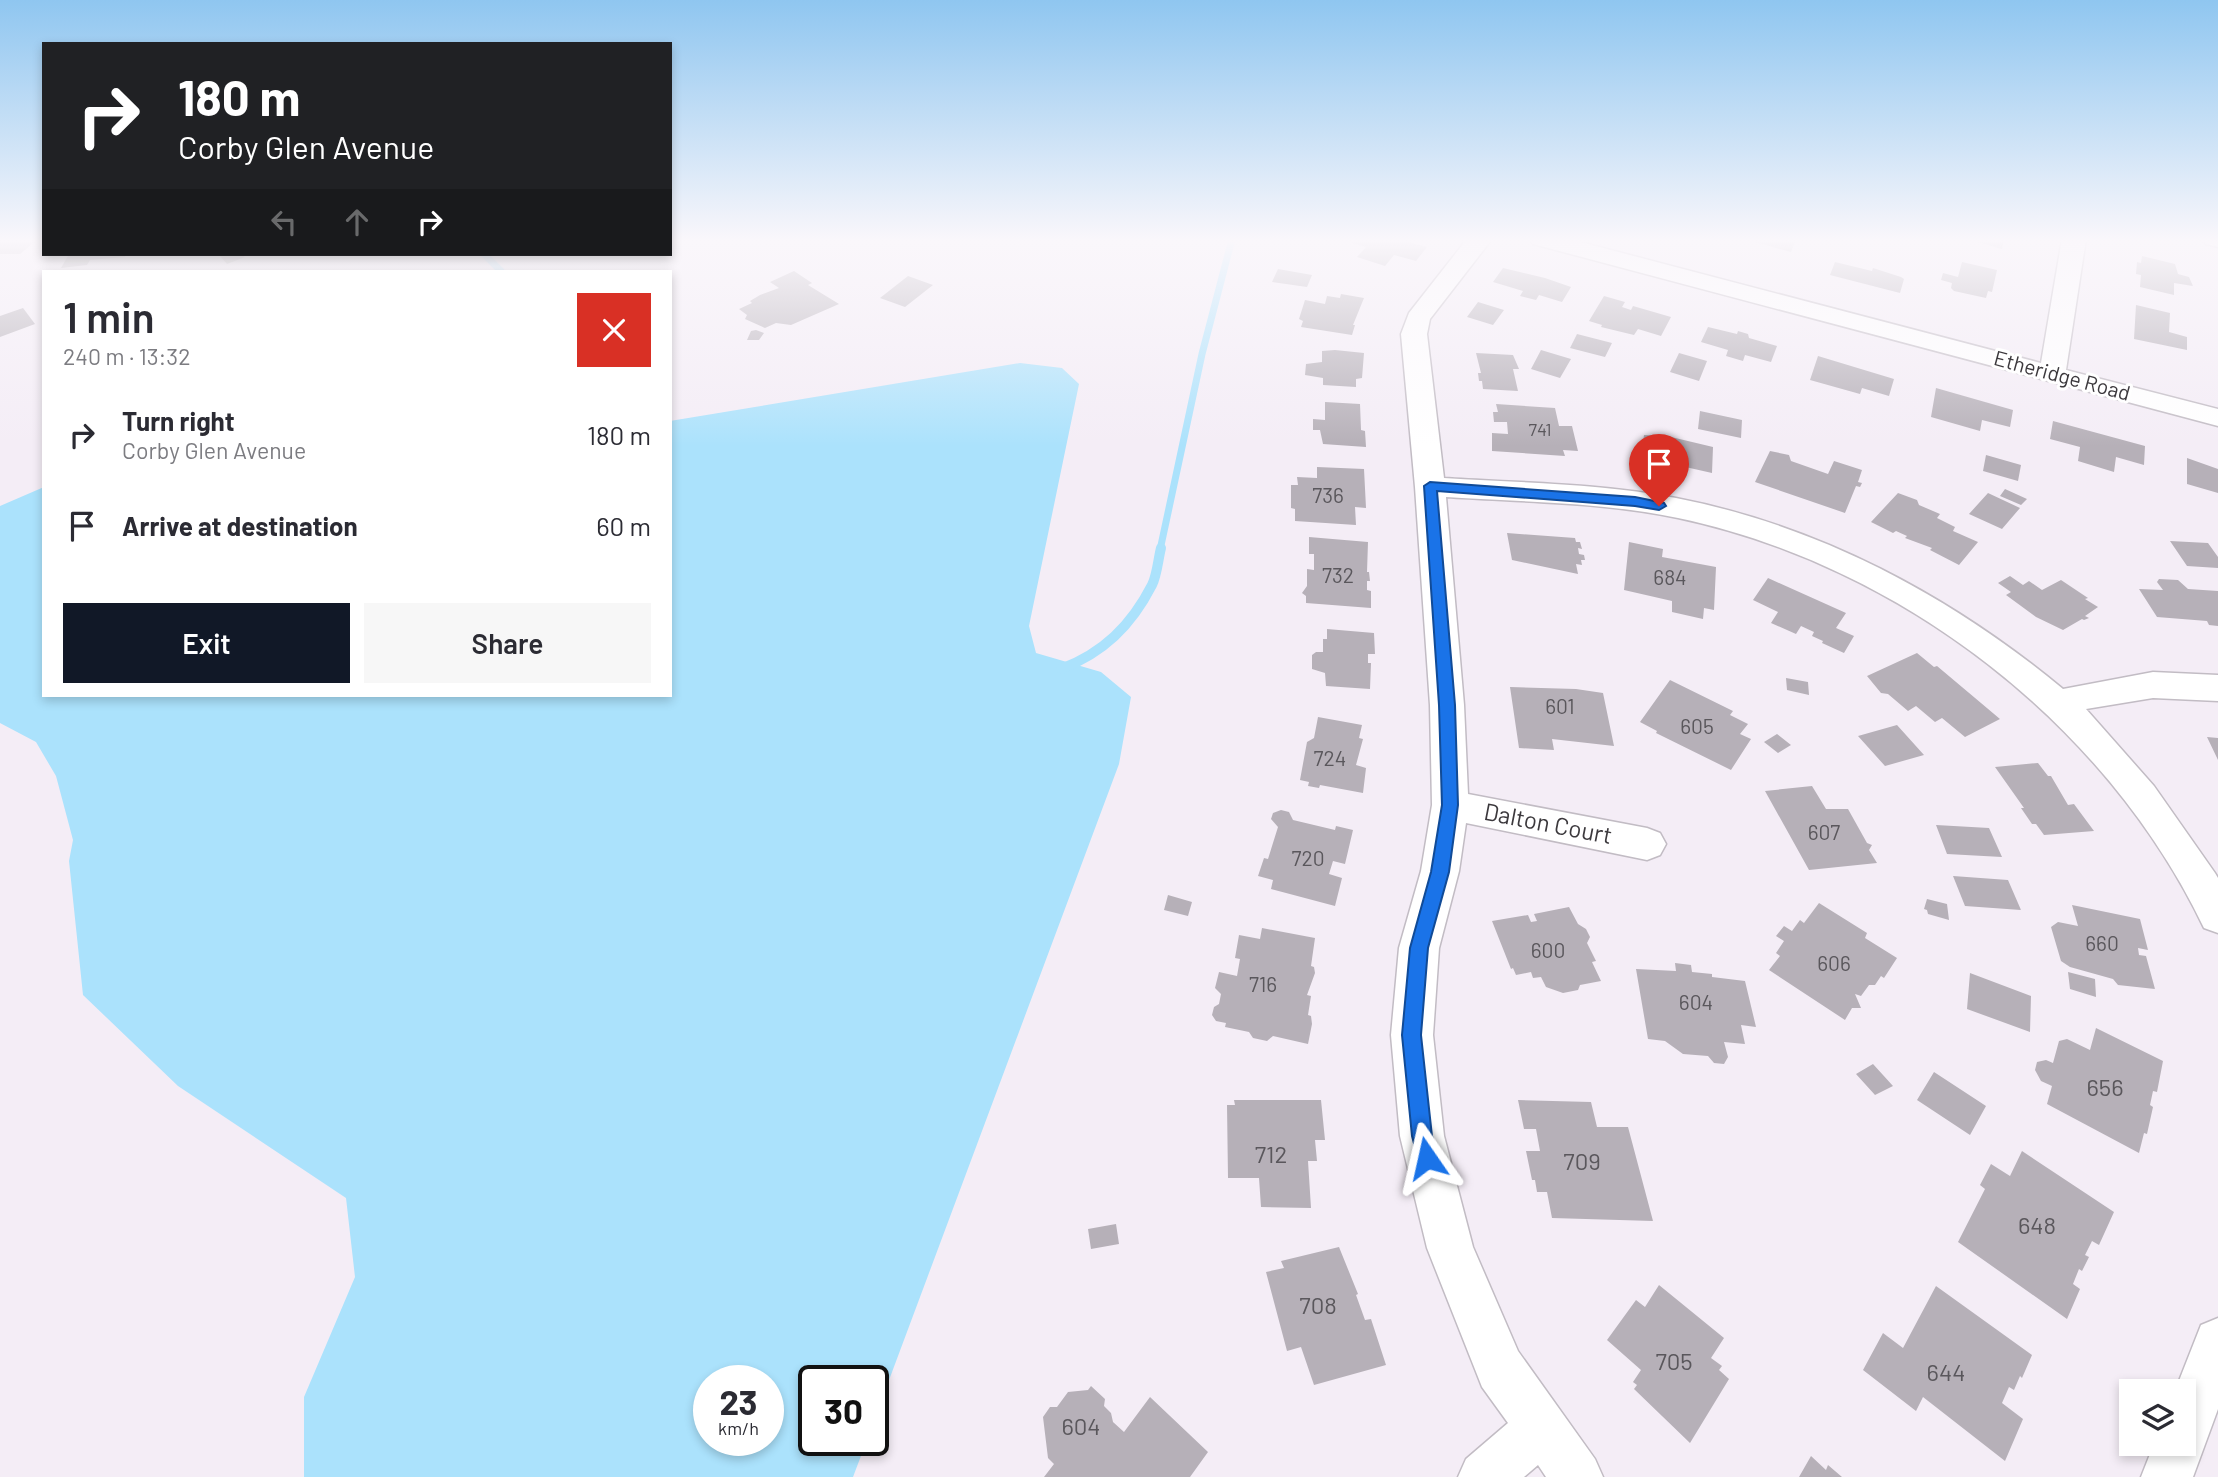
<!DOCTYPE html>
<meta charset="utf-8">
<style>
:root{--surface:#fff;--page:#f7f7f7;--text:#2b2b33;--muted:#7c7c81;--accent:#111827}
body{margin:0;font-family:Barlow,sans-serif;background:var(--page);color:var(--text);height:100vh;display:flex;flex-direction:column;font-size:26px;white-space:nowrap}
*{box-sizing:border-box;margin:0}
p{font-size:23px;color:var(--muted)}
.icon{flex:none;width:38px;height:38px;fill:none;stroke:currentColor;stroke-width:2;stroke-linecap:round;stroke-linejoin:round}
.map{position:relative;flex:1;overflow:hidden}
.sheet{position:absolute;left:42px;top:270px;width:630px;height:427px;display:flex;flex-direction:column;background:var(--surface);border-radius:0px;box-shadow:0 4px 10px #0003}
.sheet>*{flex:none}
.hud{position:absolute;left:42px;top:42px;width:630px;height:214px;border-radius:0px;box-shadow:0 4px 10px #0003;background:#202124;color:#fff;overflow:hidden}
.tools{position:absolute;left:2119px;top:1379px;display:grid;gap:14px}
.tools a{display:grid;place-items:center;width:77px;height:77px;border-radius:0px;background:var(--surface);box-shadow:0 4px 10px #0003;font-size:35px}
.speed{position:absolute;left:693px;top:1365px;display:flex;gap:14px;font-size:35px;font-weight:700;text-align:center}
.speed>*{display:grid;place-content:center;width:91px;height:91px;border-radius:50%;background:var(--surface);box-shadow:0 4px 10px #0003;line-height:1}
.speed small{font-size:18px;font-weight:400}
.speed .limit{border:4px solid #111;border-radius:10px;background:#fff;color:#111}
.pin{position:absolute;display:grid;place-items:center;width:60px;height:60px;color:#fff;margin:-72px -30px;border-radius:50% 50% 50% 0;rotate:-45deg;box-shadow:0 0 7px #0007}
.pin .icon{rotate:45deg}
.me{position:absolute;width:77px;margin:-38px;rotate:349deg;stroke-linejoin:round;filter:drop-shadow(0 0 5px #0008)}
.turn{display:flex;align-items:center;gap:24px;height:147px;padding:0 21px;font-size:32px}
.turn .icon{width:91px;height:91px;stroke-width:2.5}
.turn b{display:block;font-size:49px;line-height:60px}
.lanes{display:flex;align-items:center;height:66px;padding:0 21px;background:#0003;justify-content:center;gap:35px;direction:ltr}
.lanes .off{opacity:.35}
.round{display:grid;place-items:center;flex:none;width:74px;height:74px;border-radius:0px;background:var(--page)}
.overview{display:flex;align-items:center;justify-content:space-between;height:119px;padding:0 21px}
h1{font-size:42px;font-weight:600;line-height:52px}
.primary-button{display:flex;gap:14px;margin-top:auto;padding:14px 21px}
.primary-button a{flex:1;height:80px;border-radius:0px;background:var(--accent);color:#fff;font-size:28px;font-weight:600;line-height:80px;text-align:center}
.primary-button a+a{background:var(--page);color:var(--text)}
ul{padding:0;list-style:none}
li{display:flex;align-items:center;gap:21px;height:91px;padding:0 21px}
li div{flex:1}
li b{display:block;font-size:26px}
li em{font-style:normal}
.map>svg:first-child{display:block}
.water{fill:#abe2fc;fill-rule:evenodd}
.lines{fill:none;stroke-linecap:round;stroke-linejoin:round}
.stream-far1{stroke:#abe2fc;stroke-width:7}
.stream{stroke:#abe2fc;stroke-width:10}
.building{fill:#b6b0b8}
.minor-casing{stroke:#c2bcc4;stroke-width:3}
.minor{fill:#fff;fill-rule:evenodd}
.route{fill:#1a73e8;stroke:#114b97;stroke-width:2}
.labels{text-anchor:middle;stroke-width:6;stroke-linejoin:round;paint-order:stroke}
.far-number-label{font-size:18px;fill:#5a575c}
.far-street-label{font-size:21px;fill:#3c393d;stroke:#fff}
.number-label{font-size:21px;fill:#5a575c}
.street-label{font-size:24px;fill:#3c393d;stroke:#fff}
.near-number-label{font-size:24px;fill:#5a575c}
</style>
<div class="map">
<svg width="2218" height="1477" viewBox="0 0 2218 1477">
<rect width="100%" height="100%" fill="#f4edf6"/>
<path class="water" d="M 1020,363 L 1062,368 L 1079,384 L 1029,626 L 1036,653 L 1101,672 L 1131,697 L 1119,764 L 873,1423 L 873,1381 L 814,1381 L 814,1440 L 867,1440 L 853,1477 L 304,1477 L 304,1397 L 355,1277 L 346,1198 L 178,1086 L 83,995 L 69,861 L 73,840 L 56,776 L 36,742 L 0,723 L 0,506 L 44,487 L 44,695 L 670,695 L 670,421 ZM 709,1381 L 768,1381 L 768,1440 L 709,1440 Z"/>
<g class="lines">
<path class="stream-far1" d="M 484,254 L 501,271
M 1160,550 L 1202,354 L 1232,239"/>
<path class="stream" d="M 1061,669 C 1103,653 1131,626 1152,585 C 1157,575 1158,560 1161,548"/>
</g>
<path class="building" d="M 0,239 L 38,239 L 20,254 L 0,254 Z
M 1355,239 L 1398,239 L 1427,247 L 1416,261 L 1394,255 L 1385,266 L 1357,257 L 1366,247 L 1352,243 Z
M 1744,239 L 1796,239 L 1791,252 Z
M 1967,239 L 2004,239 L 2002,249 Z
M 69,254 L 126,254 L 125,257 L 90,260 L 87,265 L 61,268 Z
M 223,254 L 241,254 L 245,257 L 227,264 L 219,255 Z
M 2142,256 L 2175,264 L 2178,274 L 2189,277 L 2193,286 L 2174,283 L 2174,295 L 2140,287 L 2141,275 L 2136,274 L 2137,262 L 2141,263 Z
M 1835,262 L 1872,271 L 1873,268 L 1901,277 L 1904,279 L 1900,293 L 1830,275 Z
M 1962,262 L 1997,270 L 1992,292 L 1988,291 L 1986,298 L 1954,291 L 1951,288 L 1952,283 L 1941,280 L 1943,273 L 1958,277 Z
M 1503,268 L 1545,278 L 1571,287 L 1562,302 L 1539,295 L 1536,300 L 1520,296 L 1523,291 L 1493,282 Z
M 1278,269 L 1312,275 L 1307,287 L 1272,282 Z
M 794,271 L 812,283 L 808,285 L 839,304 L 791,325 L 776,323 L 765,328 L 745,319 L 747,315 L 739,309 L 752,303 L 750,301 L 760,295 L 779,288 L 770,282 Z
M 908,276 L 933,285 L 905,307 L 880,298 Z
M 1341,294 L 1364,298 L 1353,325 L 1355,325 L 1352,335 L 1301,327 L 1303,321 L 1299,319 L 1305,300 L 1325,304 L 1327,296 L 1340,298 Z
M 1604,296 L 1625,302 L 1622,307 L 1631,310 L 1633,306 L 1671,317 L 1661,336 L 1638,329 L 1634,335 L 1601,327 L 1602,325 L 1589,321 Z
M 1478,302 L 1504,310 L 1493,325 L 1467,317 Z
M 2136,305 L 2170,313 L 2169,332 L 2187,337 L 2187,350 L 2134,339 Z
M 23,308 L 35,324 L 0,337 L 0,316 Z
M 1708,327 L 1737,334 L 1738,331 L 1748,334 L 1749,338 L 1777,346 L 1771,362 L 1745,355 L 1743,361 L 1726,356 L 1728,350 L 1701,342 Z
M 756,330 L 764,333 L 759,340 L 747,340 L 751,331 Z
M 1577,334 L 1612,343 L 1605,357 L 1570,348 Z
M 1335,350 L 1364,353 L 1362,378 L 1356,379 L 1356,387 L 1323,385 L 1323,378 L 1305,375 L 1306,364 L 1322,362 L 1322,351 Z
M 1541,350 L 1571,359 L 1560,378 L 1531,369 Z
M 1476,353 L 1513,355 L 1519,369 L 1513,369 L 1518,391 L 1483,389 L 1482,381 L 1479,381 L 1478,373 L 1481,373 Z
M 1679,353 L 1707,361 L 1699,381 L 1670,372 Z
M 1818,356 L 1894,379 L 1889,396 L 1862,388 L 1860,394 L 1810,380 Z
M 1936,388 L 2013,410 L 2010,427 L 1982,420 L 1980,431 L 1931,417 Z
M 1325,402 L 1360,404 L 1361,430 L 1365,431 L 1366,447 L 1323,444 L 1320,430 L 1313,430 L 1313,419 L 1325,420 Z
M 1496,404 L 1555,408 L 1559,426 L 1572,426 L 1578,451 L 1563,450 L 1565,456 L 1492,451 L 1492,433 L 1508,434 L 1507,422 L 1494,422 L 1493,412 L 1498,412 Z
M 1700,411 L 1742,420 L 1741,438 L 1698,429 Z
M 2053,421 L 2145,446 L 2144,465 L 2116,457 L 2114,472 L 2078,461 L 2080,447 L 2050,439 Z
M 1644,435 L 1667,436 L 1713,447 L 1712,473 L 1641,457 Z
M 1770,451 L 1789,455 L 1791,461 L 1828,474 L 1834,461 L 1862,470 L 1858,482 L 1862,483 L 1860,487 L 1856,486 L 1845,513 L 1755,482 Z
M 1986,455 L 2021,465 L 2018,481 L 1983,471 Z
M 2187,458 L 2218,469 L 2218,493 L 2187,484 Z
M 1317,467 L 1364,469 L 1366,508 L 1355,507 L 1356,525 L 1295,521 L 1295,509 L 1291,508 L 1291,485 L 1298,485 L 1297,477 L 1317,478 Z
M 2005,489 L 2027,499 L 2021,505 L 2000,496 Z
M 1898,493 L 1917,500 L 1919,505 L 1940,514 L 1937,518 L 1955,527 L 1953,531 L 1978,542 L 1959,565 L 1930,550 L 1932,548 L 1905,538 L 1907,536 L 1896,531 L 1893,533 L 1871,522 Z
M 1988,493 L 2020,508 L 2002,529 L 1969,514 Z
M 1507,533 L 1575,538 L 1576,542 L 1580,542 L 1582,549 L 1578,548 L 1579,554 L 1584,555 L 1585,560 L 1581,560 L 1582,565 L 1576,564 L 1578,574 L 1512,560 Z
M 1309,537 L 1368,542 L 1367,572 L 1369,572 L 1370,581 L 1367,581 L 1367,590 L 1371,591 L 1371,608 L 1306,603 L 1306,596 L 1302,593 L 1307,586 L 1307,569 L 1314,570 L 1314,554 L 1309,554 Z
M 2170,541 L 2208,543 L 2218,557 L 2218,568 L 2187,566 Z
M 1629,542 L 1663,549 L 1662,557 L 1716,567 L 1714,610 L 1704,608 L 1703,619 L 1672,612 L 1672,601 L 1624,590 Z
M 2010,576 L 2023,585 L 2029,581 L 2042,590 L 2061,580 L 2088,598 L 2085,599 L 2098,607 L 2085,616 L 2089,618 L 2084,620 L 2082,619 L 2063,630 L 2036,617 L 2006,595 L 2011,592 L 1998,583 Z
M 1768,578 L 1846,613 L 1836,628 L 1854,636 L 1844,653 L 1822,643 L 1823,641 L 1812,636 L 1814,632 L 1801,626 L 1796,634 L 1771,623 L 1778,612 L 1753,600 Z
M 2159,579 L 2178,580 L 2188,589 L 2218,591 L 2218,626 L 2209,625 L 2207,621 L 2157,617 L 2139,589 L 2163,590 L 2157,582 Z
M 1327,629 L 1374,633 L 1375,654 L 1368,654 L 1368,663 L 1371,663 L 1370,689 L 1326,686 L 1325,673 L 1312,669 L 1312,655 L 1316,652 L 1323,652 L 1323,639 L 1327,639 Z
M 1917,653 L 1934,667 L 1937,666 L 2000,719 L 1965,737 L 1942,718 L 1935,722 L 1916,706 L 1908,711 L 1888,694 L 1881,693 L 1867,676 Z
M 1786,678 L 1808,682 L 1809,695 L 1787,690 Z
M 1670,680 L 1733,711 L 1730,715 L 1748,724 L 1740,734 L 1751,739 L 1731,770 L 1656,733 L 1657,731 L 1640,722 Z
M 1510,687 L 1576,689 L 1603,693 L 1614,746 L 1552,739 L 1554,750 L 1519,748 Z
M 1318,717 L 1362,725 L 1359,738 L 1363,739 L 1356,765 L 1366,768 L 1363,793 L 1320,785 L 1319,788 L 1308,786 L 1309,782 L 1300,780 L 1307,742 L 1314,738 Z
M 1897,725 L 1924,755 L 1885,766 L 1858,736 Z
M 1777,734 L 1791,745 L 1778,753 L 1764,742 Z
M 2207,737 L 2218,738 L 2218,760 Z
M 2038,763 L 2048,776 L 2051,776 L 2068,805 L 2074,804 L 2094,831 L 2044,835 L 2036,824 L 2032,824 L 2021,808 L 2024,808 L 1995,767 Z
M 1812,786 L 1826,809 L 1848,809 L 1867,843 L 1872,845 L 1869,850 L 1877,863 L 1809,870 L 1765,791 Z
M 1281,810 L 1289,812 L 1293,820 L 1335,830 L 1336,826 L 1353,830 L 1345,864 L 1333,861 L 1329,874 L 1342,878 L 1335,906 L 1271,889 L 1273,880 L 1258,876 L 1264,858 L 1268,859 L 1278,827 L 1271,819 L 1273,813 Z
M 1936,825 L 1989,828 L 2002,857 L 1947,854 Z
M 1953,876 L 2008,880 L 2021,910 L 1965,906 Z
M 1168,895 L 1192,902 L 1188,916 L 1164,910 Z
M 1927,899 L 1947,904 L 1949,920 L 1928,914 L 1927,910 L 1924,909 Z
M 1819,903 L 1867,933 L 1865,938 L 1897,958 L 1884,978 L 1881,976 L 1875,985 L 1869,985 L 1861,996 L 1855,994 L 1861,1008 L 1852,1008 L 1845,1020 L 1769,970 L 1780,956 L 1776,953 L 1784,941 L 1776,936 L 1784,926 L 1792,931 L 1800,920 L 1804,923 Z
M 2072,905 L 2140,919 L 2148,950 L 2138,948 L 2139,955 L 2146,956 L 2155,989 L 2118,985 L 2113,979 L 2070,967 L 2061,961 L 2051,927 L 2058,922 L 2078,926 Z
M 1569,907 L 1578,924 L 1586,929 L 1590,937 L 1587,943 L 1596,961 L 1592,962 L 1601,981 L 1580,985 L 1578,990 L 1563,993 L 1546,987 L 1541,977 L 1533,978 L 1531,972 L 1516,975 L 1513,968 L 1511,969 L 1492,921 L 1528,915 L 1531,922 L 1537,921 L 1534,914 Z
M 1262,928 L 1315,938 L 1311,966 L 1314,967 L 1315,973 L 1307,995 L 1311,996 L 1308,1015 L 1311,1016 L 1312,1024 L 1308,1044 L 1273,1036 L 1267,1041 L 1253,1038 L 1249,1032 L 1225,1027 L 1226,1023 L 1216,1021 L 1212,1015 L 1214,1007 L 1219,1004 L 1221,994 L 1215,988 L 1219,972 L 1237,976 L 1240,959 L 1235,958 L 1239,935 L 1260,939 Z
M 1675,963 L 1691,965 L 1692,972 L 1712,974 L 1712,977 L 1745,981 L 1756,1027 L 1741,1025 L 1745,1044 L 1724,1042 L 1728,1057 L 1724,1064 L 1714,1063 L 1708,1056 L 1683,1054 L 1665,1041 L 1648,1039 L 1636,969 L 1676,971 Z
M 2068,972 L 2095,979 L 2096,997 L 2070,989 Z
M 1970,973 L 2031,996 L 2030,1032 L 1967,1009 Z
M 2096,1028 L 2163,1061 L 2157,1092 L 2153,1091 L 2150,1105 L 2153,1107 L 2147,1134 L 2144,1133 L 2139,1153 L 2047,1104 L 2052,1086 L 2041,1081 L 2035,1070 L 2037,1062 L 2046,1060 L 2053,1063 L 2059,1041 L 2067,1039 L 2090,1050 Z
M 1873,1064 L 1893,1086 L 1875,1095 L 1856,1074 Z
M 1934,1072 L 1986,1106 L 1970,1135 L 1917,1100 Z
M 1234,1100 L 1321,1100 L 1325,1140 L 1315,1140 L 1317,1161 L 1308,1161 L 1311,1208 L 1261,1207 L 1259,1178 L 1228,1178 L 1227,1105 L 1235,1105 Z
M 1518,1100 L 1591,1102 L 1597,1127 L 1628,1127 L 1653,1221 L 1552,1218 L 1547,1192 L 1537,1192 L 1535,1180 L 1532,1180 L 1526,1151 L 1540,1151 L 1536,1129 L 1524,1129 Z
M 2022,1151 L 2114,1212 L 2099,1245 L 2092,1241 L 2085,1255 L 2089,1257 L 2082,1271 L 2079,1269 L 2073,1284 L 2080,1289 L 2067,1319 L 1958,1242 L 1985,1189 L 1980,1185 L 1991,1164 L 2010,1176 Z
M 1116,1224 L 1119,1244 L 1091,1249 L 1088,1229 Z
M 1339,1247 L 1358,1294 L 1356,1295 L 1365,1320 L 1371,1319 L 1386,1365 L 1314,1385 L 1301,1347 L 1287,1351 L 1266,1272 L 1284,1268 L 1281,1261 Z
M 1659,1285 L 1724,1338 L 1711,1358 L 1722,1366 L 1719,1370 L 1729,1379 L 1690,1443 L 1634,1389 L 1637,1385 L 1633,1382 L 1641,1370 L 1607,1340 L 1636,1300 L 1645,1307 Z
M 1936,1286 L 2032,1355 L 2022,1378 L 2020,1376 L 2014,1390 L 2009,1387 L 2002,1403 L 2023,1419 L 2005,1461 L 1923,1397 L 1916,1411 L 1863,1370 L 1883,1333 L 1903,1348 Z
M 1091,1386 L 1105,1399 L 1104,1406 L 1111,1413 L 1113,1422 L 1124,1432 L 1150,1397 L 1208,1452 L 1190,1477 L 1044,1477 L 1054,1464 L 1048,1458 L 1043,1417 L 1050,1407 L 1057,1407 L 1068,1392 L 1088,1390 Z
M 1811,1456 L 1826,1470 L 1828,1465 L 1842,1477 L 1799,1477 Z"/>
<g class="lines">
<g class="minor-casing">
<path id="minor" d="M 1467,239 L 1492,239 L 1430,319 L 1427,334 L 1444,478 C 1521,483 1600,483 1676,498 C 1820,526 1951,596 2063,689 L 2153,672 L 2218,675 L 2218,701 L 2153,698 L 2086,709 L 2154,786 L 2215,873 L 2218,878 L 2218,933 L 2204,928 C 2106,723 1900,565 1678,518 C 1602,502 1523,502 1446,497 L 1464,705 L 1468,794 L 1647,828 L 1660,833 L 1666,844 L 1660,855 L 1647,860 L 1466,823 L 1459,871 L 1439,948 L 1433,1035 L 1444,1136 L 1473,1247 L 1518,1351 L 1595,1459 L 1603,1477 L 1546,1477 L 1538,1465 L 1524,1477 L 1458,1477 L 1466,1459 L 1508,1423 L 1482,1387 L 1427,1248 L 1400,1136 L 1391,1035 L 1399,948 L 1421,871 L 1432,805 L 1430,705 L 1415,487 L 1401,334 L 1409,313 Z
M 1529,239 L 1569,239 L 2041,363 L 2062,239 L 2086,239 L 2066,370 L 2218,409 L 2218,426 L 1533,244 Z
M 2202,239 L 2218,239 L 2218,247 L 2206,244 Z
M 2218,1318 L 2218,1409 L 2193,1477 L 2141,1477 L 2154,1444 L 2184,1444 L 2184,1391 L 2175,1391 L 2201,1325 Z"/>
</g>
<use href="#minor" class="minor"/>
</g>
<linearGradient id="sky" x2="0" y2="1"><stop stop-color="#8fc6f0"/><stop offset="0.54" stop-color="#faf7fb"/><stop offset="1" stop-color="#faf7fb" stop-opacity="0"/></linearGradient>
<rect width="2218" height="446" fill="url(#sky)"/>
<path class="route" d="M 1430,482 L 1635,497 L 1664,503 L 1666,506 L 1659,510 L 1635,506 L 1437,491 L 1455,705 L 1458,805 L 1449,872 L 1428,948 L 1421,1035 L 1432,1136 L 1438,1158 L 1435,1166 L 1427,1169 L 1420,1166 L 1412,1136 L 1402,1035 L 1410,948 L 1431,872 L 1442,805 L 1439,705 L 1424,486 Z"/>
<g class="labels">
<g class="far-number-label">
<text x="1540" y="436">741</text>
</g>
<g class="far-street-label">
<text transform="translate(2062 376) rotate(15)" y="7">Etheridge Road</text>
</g>
<g class="number-label">
<text x="1328" y="503">736</text>
<text x="1338" y="583">732</text>
<text x="1670" y="585">684</text>
<text x="1560" y="714">601</text>
<text x="1697" y="734">605</text>
<text x="1330" y="766">724</text>
<text x="1824" y="840">607</text>
<text x="1308" y="866">720</text>
<text x="2102" y="951">660</text>
<text x="1548" y="958">600</text>
<text x="1834" y="971">606</text>
<text x="1263" y="992">716</text>
<text x="1696" y="1010">604</text>
</g>
<g class="street-label">
<text transform="translate(1548 824) rotate(11)" y="8">Dalton Court</text>
</g>
<g class="near-number-label">
<text x="2105" y="1096">656</text>
<text x="1271" y="1163">712</text>
<text x="1582" y="1170">709</text>
<text x="2037" y="1234">648</text>
<text x="1318" y="1314">708</text>
<text x="1674" y="1370">705</text>
<text x="1946" y="1381">644</text>
<text x="1081" y="1435">604</text>
</g>
</g>
</svg>
<div class="tools">
<a><svg class="icon" aria-label="layers" viewBox="0 0 24 24"><path d="M12 4l9 5-9 5-9-5zM3 14l9 5 9-5"/></svg></a>
</div>
<div class="speed"><div>23<small>km/h</small></div><div class="limit">30</div></div>
<div class="pin" style="left:1659px;top:506px;background:#d93025"><svg class="icon" aria-label="arrive" viewBox="0 0 24 24"><path d="M6 21V4h12l-3 4 3 4H6"/></svg></div>
<svg class="me" style="left:1427px;top:1158px" viewBox="-20 -20 40 40"><path d="M0-17L14 15 0 8-14 15z" fill="#1a73e8" stroke="#fff" stroke-width="4"/></svg>
<div class="hud">
<div class="turn"><svg class="icon" aria-label="right" viewBox="0 0 24 24"><path d="M7 20v-9h11M14 6l5 5-5 5"/></svg><div><b>180 m</b>Corby Glen Avenue</div></div>
<div class="lanes"><svg class="icon off" aria-label="left" viewBox="0 0 24 24"><path d="M17 20v-9H6M10 6l-5 5 5 5"/></svg><svg class="icon off" aria-label="ahead" viewBox="0 0 24 24"><path d="M12 20V5M6 11l6-6 6 6"/></svg><svg class="icon" aria-label="right" viewBox="0 0 24 24"><path d="M7 20v-9h11M14 6l5 5-5 5"/></svg></div>
</div>
<section class="sheet">
<div class="overview"><div><h1>1 min</h1><p>240 m · 13:32</p></div><a class="round" style="background:#d93025;color:#fff"><svg class="icon" aria-label="close" viewBox="0 0 24 24"><path d="M6 6l12 12M18 6L6 18"/></svg></a></div>
<ul>
<li><svg class="icon" aria-label="right" viewBox="0 0 24 24"><path d="M7 20v-9h11M14 6l5 5-5 5"/></svg><div><b>Turn right</b><p>Corby Glen Avenue</p></div><em>180 m</em></li>
<li><svg class="icon" aria-label="arrive" viewBox="0 0 24 24"><path d="M6 21V4h12l-3 4 3 4H6"/></svg><div><b>Arrive at destination</b></div><em>60 m</em></li>
</ul>
<div class="primary-button"><a>Exit</a><a>Share</a></div>
</section>
</div>
